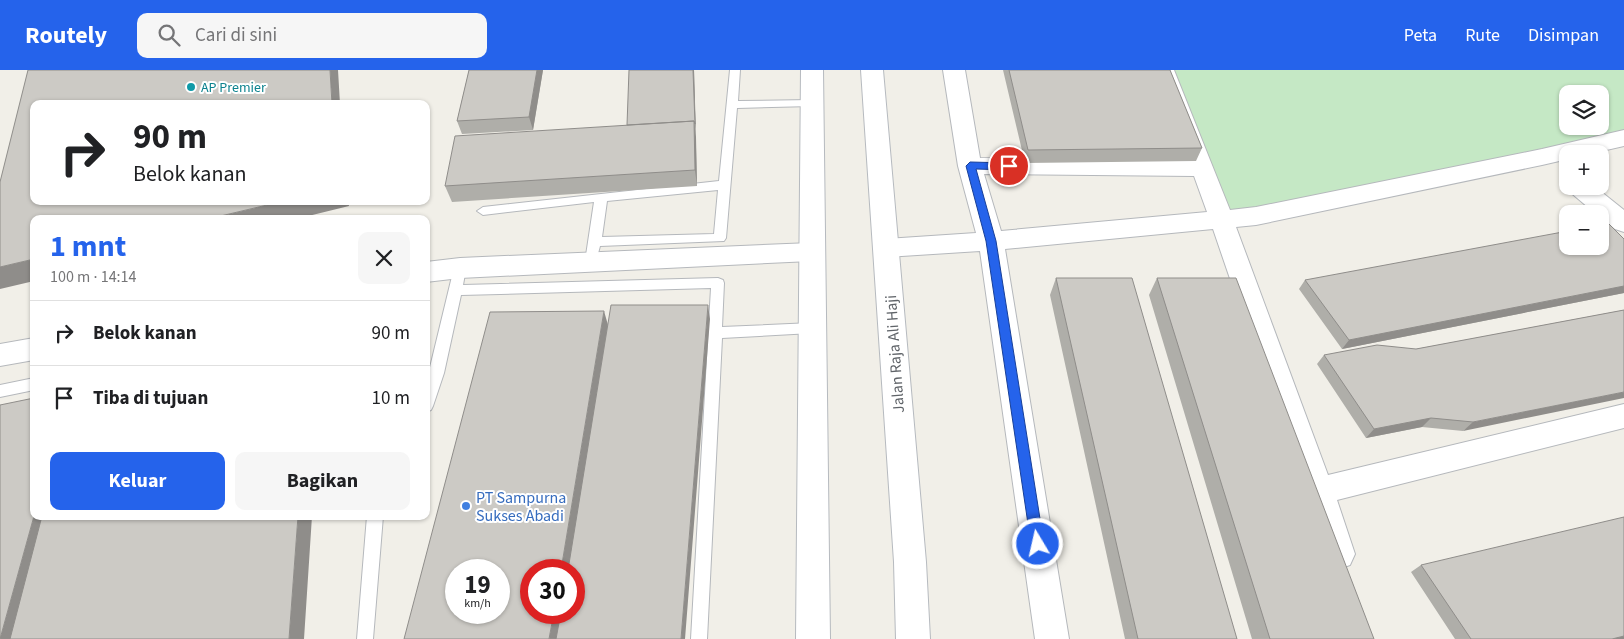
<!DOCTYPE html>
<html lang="id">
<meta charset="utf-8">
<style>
:root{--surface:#fff;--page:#f6f6f6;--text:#202124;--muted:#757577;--line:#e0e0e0;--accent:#2563eb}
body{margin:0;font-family:"Source Sans 3",sans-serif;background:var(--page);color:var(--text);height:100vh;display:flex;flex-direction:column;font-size:19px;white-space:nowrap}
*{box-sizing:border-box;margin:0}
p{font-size:16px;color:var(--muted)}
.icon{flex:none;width:28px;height:28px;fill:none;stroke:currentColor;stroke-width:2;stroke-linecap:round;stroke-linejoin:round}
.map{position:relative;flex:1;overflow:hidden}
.drawer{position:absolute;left:30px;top:145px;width:400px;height:305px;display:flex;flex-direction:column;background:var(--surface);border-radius:10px;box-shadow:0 1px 4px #0004}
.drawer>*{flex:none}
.guide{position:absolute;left:30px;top:30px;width:400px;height:105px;border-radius:10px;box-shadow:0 1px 4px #0004;background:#fff;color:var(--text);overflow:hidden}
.buttons{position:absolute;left:1559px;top:15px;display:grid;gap:10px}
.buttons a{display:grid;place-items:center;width:50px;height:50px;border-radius:10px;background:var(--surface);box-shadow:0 1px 4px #0004;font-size:25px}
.speed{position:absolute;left:445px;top:489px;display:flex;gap:10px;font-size:25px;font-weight:700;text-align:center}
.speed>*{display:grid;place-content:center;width:65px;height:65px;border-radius:50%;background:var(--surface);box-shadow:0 1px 4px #0004;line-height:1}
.speed small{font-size:12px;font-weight:400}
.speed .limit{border:8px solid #d22;background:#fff;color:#111}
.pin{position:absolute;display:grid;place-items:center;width:42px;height:42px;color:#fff;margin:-21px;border:2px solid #fff;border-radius:50%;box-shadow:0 1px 5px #0007}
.me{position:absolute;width:55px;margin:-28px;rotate:351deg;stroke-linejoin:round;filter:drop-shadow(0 0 4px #0008)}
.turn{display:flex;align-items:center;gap:18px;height:105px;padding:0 20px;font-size:22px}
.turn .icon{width:65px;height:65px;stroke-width:2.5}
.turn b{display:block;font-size:35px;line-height:42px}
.round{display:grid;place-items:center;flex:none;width:52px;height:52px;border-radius:10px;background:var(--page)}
.head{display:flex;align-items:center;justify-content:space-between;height:85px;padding:0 20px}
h1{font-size:30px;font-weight:700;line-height:38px;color:var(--accent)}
.action{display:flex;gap:10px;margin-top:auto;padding:10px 20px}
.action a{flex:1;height:58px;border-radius:10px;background:var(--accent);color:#fff;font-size:20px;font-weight:700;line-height:58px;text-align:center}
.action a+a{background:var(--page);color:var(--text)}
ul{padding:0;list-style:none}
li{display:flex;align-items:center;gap:15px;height:65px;padding:0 20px;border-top:1px solid var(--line)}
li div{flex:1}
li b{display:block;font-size:19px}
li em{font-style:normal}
header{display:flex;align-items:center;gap:30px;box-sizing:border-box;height:70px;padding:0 25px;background:var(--accent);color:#fff}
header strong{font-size:24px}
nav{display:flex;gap:28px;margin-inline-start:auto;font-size:18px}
.search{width:350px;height:45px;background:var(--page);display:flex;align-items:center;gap:12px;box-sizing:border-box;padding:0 18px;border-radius:10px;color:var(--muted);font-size:19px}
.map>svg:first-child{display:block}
.green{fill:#c5e8c5;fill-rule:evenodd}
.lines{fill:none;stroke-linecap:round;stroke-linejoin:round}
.lane-casing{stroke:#b5b8bc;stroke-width:2}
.street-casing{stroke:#b5b8bc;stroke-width:2}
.secondary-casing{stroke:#b6babf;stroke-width:2}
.lane{fill:#fff;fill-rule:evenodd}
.street{fill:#fff;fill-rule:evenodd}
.secondary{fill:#fff;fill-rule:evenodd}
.wall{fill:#afaea9}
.shaded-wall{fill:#8f8d8a}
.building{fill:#cccac5;stroke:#8f8d8a;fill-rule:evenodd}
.route{fill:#2563eb;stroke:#184099}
.culture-dot{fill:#0f9aa8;stroke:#fff;stroke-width:2}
.shop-dot{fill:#3f7fe0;stroke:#fff;stroke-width:2}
.labels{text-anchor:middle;stroke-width:4;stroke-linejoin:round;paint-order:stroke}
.far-culture-label{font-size:14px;fill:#0d838f;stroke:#fff;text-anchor:start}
.street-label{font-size:16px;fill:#5f6368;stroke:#fff}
.shop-label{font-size:16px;fill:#366cbe;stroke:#fff;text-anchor:start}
</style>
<header>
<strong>Routely</strong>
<div class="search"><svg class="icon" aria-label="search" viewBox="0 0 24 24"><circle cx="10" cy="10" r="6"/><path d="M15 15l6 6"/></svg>Cari di sini</div>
<nav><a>Peta</a><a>Rute</a><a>Disimpan</a></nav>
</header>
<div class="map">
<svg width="1624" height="569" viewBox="0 0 1624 569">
<rect width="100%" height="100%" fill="#f1efe8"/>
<path class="green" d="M 1166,0 L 1624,0 L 1624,62 L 1225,147 ZM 1568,24 L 1600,24 L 1600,56 L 1568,56 Z"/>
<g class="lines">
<g class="lane-casing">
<path id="lane" d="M 730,0 L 740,0 L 738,31 L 812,30 L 817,33 L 812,36 L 737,38 L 726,168 L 724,171 L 600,176 L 595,195 L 587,195 L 585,192 L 594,132 L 483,145 L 477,141 L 483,137 L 719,111 ZM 718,120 L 714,164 L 602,167 L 607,131 Z
M 460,193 L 465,195 L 466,198 L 463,215 L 718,208 L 723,210 L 724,213 L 722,257 L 812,253 L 817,254 L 819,258 L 817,262 L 812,263 L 722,268 L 707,569 L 691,569 L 711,218 L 461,225 L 444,303 L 433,336 L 431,340 L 426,342 L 426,314 L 454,198 L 455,195 Z
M 34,308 L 34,320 L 0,327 L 0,315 Z
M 367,446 L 383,446 L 373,569 L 357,569 Z"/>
</g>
<g class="street-casing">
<path id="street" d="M 943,0 L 965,0 L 980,88 L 1188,90 L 1152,0 L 1174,0 L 1230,140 L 1256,137 L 1542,79 L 1624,60 L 1624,76 L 1589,84 L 1568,84 L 1568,89 L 1542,95 L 1256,155 L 1236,157 L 1328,405 L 1624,334 L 1624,358 L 1337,430 L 1355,484 L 1350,495 L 1339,499 L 1328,495 L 1213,159 L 1005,179 L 1069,569 L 1035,569 L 980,181 L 886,187 L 877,185 L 873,178 L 877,171 L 886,169 L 976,163 L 958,96 ZM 984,104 L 1194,106 L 1207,142 L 1001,161 Z
M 1568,114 L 1568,116 L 1594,116 L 1624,140 L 1624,162 L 1615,159 L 1600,147 L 1600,144 L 1596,144 L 1570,122 L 1566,116 Z
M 811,173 L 820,175 L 824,182 L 820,189 L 811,191 L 460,208 L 426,212 L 426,192 L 460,188 Z
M 34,268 L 34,290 L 0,296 L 0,274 Z"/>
</g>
<g class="secondary-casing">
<path id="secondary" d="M 801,0 L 823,0 L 830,569 L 796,569 Z
M 861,0 L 883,0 L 926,492 L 930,569 L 896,569 L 894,492 Z"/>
</g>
<use href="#lane" class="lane"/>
<use href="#street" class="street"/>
<use href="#secondary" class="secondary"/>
</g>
<path class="wall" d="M 469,0 L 543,0 L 533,60 L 462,64 L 457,51 Z
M 694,0 L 697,116 L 452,132 L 445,116 L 627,55 Z
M 1003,0 L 1170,0 L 1202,78 L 1196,91 L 1025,93 Z
M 1624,169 L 1624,223 L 1342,279 L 1299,219 L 1305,210 Z
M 1056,208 L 1237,569 L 1125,569 L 1050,225 Z
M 1157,208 L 1374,569 L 1252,569 L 1149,225 Z
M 1624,240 L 1463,361 L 1422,357 L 1366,368 L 1317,294 L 1324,285 L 1416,279 Z
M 1421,495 L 1622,569 L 1455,569 L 1411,502 Z"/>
<path class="shaded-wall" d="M 330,0 L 338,0 L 340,34 L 332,34 Z
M 537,0 L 543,0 L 533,60 L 529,47 Z
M 693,0 L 694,0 L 696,64 L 695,54 Z
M 694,51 L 696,67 L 697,116 L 695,100 Z
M 284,131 L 348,131 L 349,136 L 296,149 L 208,149 Z
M 34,189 L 34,211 L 0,219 L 0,197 Z
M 1624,216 L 1624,223 L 1342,279 L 1349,270 Z
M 708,235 L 710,249 L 685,569 L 681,569 Z
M 604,241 L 608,255 L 569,500 L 561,500 Z
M 1624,322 L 1624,328 L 1463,361 L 1473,352 Z
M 1431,348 L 1422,357 L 1366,368 L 1374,359 Z
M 34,446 L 56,446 L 25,569 L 0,569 Z
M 298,446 L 312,446 L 304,569 L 289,569 Z
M 554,542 L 562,542 L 558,569 L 549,569 Z
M 1624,566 L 1624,569 L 1612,569 Z"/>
<path class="building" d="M 28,0 L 330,0 L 332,34 L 34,34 L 34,131 L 284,131 L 208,149 L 34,149 L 34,189 L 0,197 L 0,112 Z
M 469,0 L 537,0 L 529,47 L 457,51 Z
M 629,0 L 693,0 L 695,54 L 694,51 L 627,55 Z
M 1009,0 L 1170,0 L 1202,78 L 1028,80 Z
M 694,51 L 695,100 L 445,116 L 455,66 Z
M 1608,153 L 1624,169 L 1624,216 L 1349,270 L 1305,210 L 1568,161 L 1568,176 L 1600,176 L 1600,154 Z
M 1056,208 L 1132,208 L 1237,569 L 1138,569 Z
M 1157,208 L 1236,208 L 1374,569 L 1270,569 Z
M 611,235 L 708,235 L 681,569 L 556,569 L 561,542 L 574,542 L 574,500 L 568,500 Z
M 1624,240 L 1624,322 L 1473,352 L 1431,348 L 1374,359 L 1324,285 L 1377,275 L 1416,279 Z
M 604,241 L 561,500 L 531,500 L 531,542 L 554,542 L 549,569 L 404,569 L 490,242 ZM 456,500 L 499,500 L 499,542 L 456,542 Z
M 34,328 L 34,446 L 0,569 L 0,335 Z
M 42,446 L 298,446 L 289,569 L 10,569 Z
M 1624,447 L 1624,566 L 1612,569 L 1471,569 L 1421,495 Z"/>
<path class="route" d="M 970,92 L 1009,93 L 1014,96 L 1009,100 L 976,99 L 996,171 L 1044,474 L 1042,479 L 1038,481 L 1033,479 L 1031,474 L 986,171 L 966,96 Z"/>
<circle class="culture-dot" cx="191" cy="17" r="5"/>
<circle class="shop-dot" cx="466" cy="436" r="5"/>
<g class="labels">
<g class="far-culture-label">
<text x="201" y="22">AP Premier</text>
</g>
<g class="street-label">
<text transform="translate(894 284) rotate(-94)" y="6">Jalan Raja Ali Haji</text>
</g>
<g class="shop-label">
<text x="476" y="433">PT Sampurna<tspan x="476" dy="18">Sukses Abadi</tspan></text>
</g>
</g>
</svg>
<div class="buttons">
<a><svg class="icon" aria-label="layers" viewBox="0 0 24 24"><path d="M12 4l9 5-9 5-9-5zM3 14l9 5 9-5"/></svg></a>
<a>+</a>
<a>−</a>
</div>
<div class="speed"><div>19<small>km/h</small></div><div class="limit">30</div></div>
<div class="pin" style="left:1009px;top:96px;background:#d93025"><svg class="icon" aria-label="arrive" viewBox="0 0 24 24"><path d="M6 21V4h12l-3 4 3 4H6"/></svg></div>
<svg class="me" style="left:1038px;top:474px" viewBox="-20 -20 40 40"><circle r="17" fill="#2563eb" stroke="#fff" stroke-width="3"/><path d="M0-11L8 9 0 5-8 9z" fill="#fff"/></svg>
<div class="guide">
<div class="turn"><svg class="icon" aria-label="right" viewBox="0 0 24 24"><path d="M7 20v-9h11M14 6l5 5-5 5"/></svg><div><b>90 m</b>Belok kanan</div></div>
</div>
<section class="drawer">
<div class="head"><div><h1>1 mnt</h1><p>100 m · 14:14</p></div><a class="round"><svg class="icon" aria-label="close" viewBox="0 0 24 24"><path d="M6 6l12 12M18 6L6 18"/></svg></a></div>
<ul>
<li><svg class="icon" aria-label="right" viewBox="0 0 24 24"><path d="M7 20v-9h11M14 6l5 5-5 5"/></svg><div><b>Belok kanan</b></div><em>90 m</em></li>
<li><svg class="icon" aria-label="arrive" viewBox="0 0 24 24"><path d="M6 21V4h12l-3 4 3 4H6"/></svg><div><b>Tiba di tujuan</b></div><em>10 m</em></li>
</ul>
<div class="action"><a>Keluar</a><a>Bagikan</a></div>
</section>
</div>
